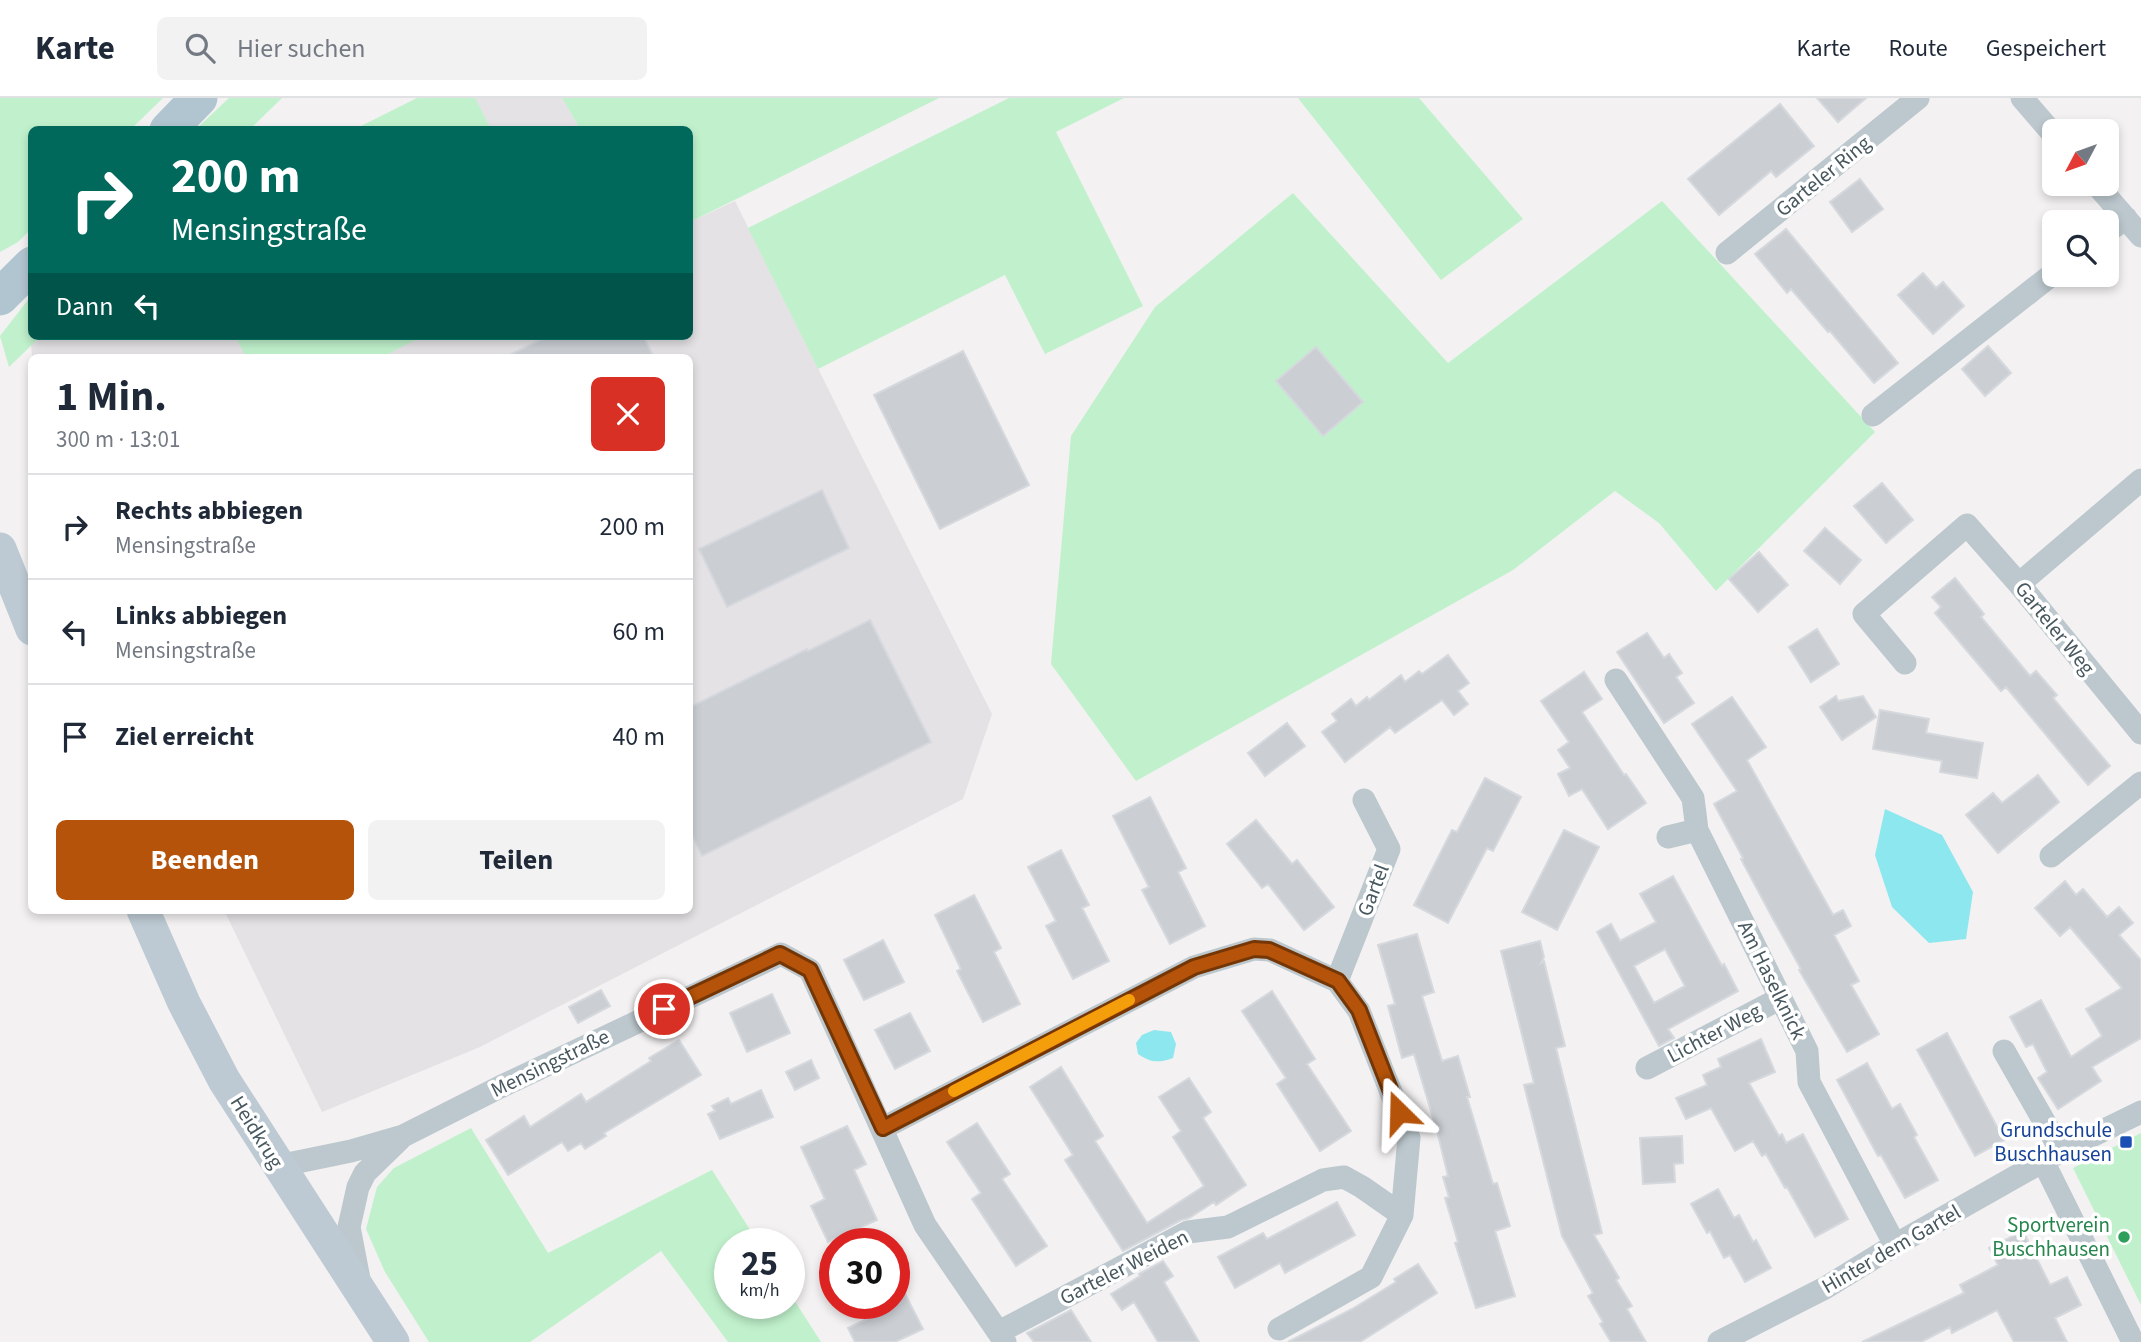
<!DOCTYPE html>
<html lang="de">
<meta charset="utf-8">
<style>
:root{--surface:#fff;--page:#f2f2f3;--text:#1f2937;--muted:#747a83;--line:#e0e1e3;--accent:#b45309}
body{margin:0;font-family:"Source Sans 3",sans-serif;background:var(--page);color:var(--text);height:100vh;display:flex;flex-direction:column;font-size:26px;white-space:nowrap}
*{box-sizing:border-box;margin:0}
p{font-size:23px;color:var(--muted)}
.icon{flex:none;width:38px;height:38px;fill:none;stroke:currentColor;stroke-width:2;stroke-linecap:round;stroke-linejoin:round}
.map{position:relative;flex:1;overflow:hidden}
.panel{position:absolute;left:28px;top:256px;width:665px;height:560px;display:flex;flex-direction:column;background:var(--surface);border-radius:10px;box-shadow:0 4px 10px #0003}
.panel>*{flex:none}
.guide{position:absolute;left:28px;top:28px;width:665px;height:214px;border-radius:10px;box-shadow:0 4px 10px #0003;background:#00695c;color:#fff;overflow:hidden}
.needle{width:46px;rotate:229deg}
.tools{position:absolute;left:2042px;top:21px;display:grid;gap:14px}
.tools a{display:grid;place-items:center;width:77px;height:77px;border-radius:10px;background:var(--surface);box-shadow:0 4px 10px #0003;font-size:35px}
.speed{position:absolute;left:714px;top:1130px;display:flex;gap:14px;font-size:35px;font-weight:700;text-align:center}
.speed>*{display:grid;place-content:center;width:91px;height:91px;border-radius:50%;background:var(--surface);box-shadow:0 4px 10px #0003;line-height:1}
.speed small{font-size:18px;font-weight:400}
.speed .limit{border:10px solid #d22;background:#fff;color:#111}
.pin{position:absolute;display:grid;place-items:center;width:60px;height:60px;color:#fff;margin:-30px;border:4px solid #fff;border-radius:50%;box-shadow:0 2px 7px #0007}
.me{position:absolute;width:77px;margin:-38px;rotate:338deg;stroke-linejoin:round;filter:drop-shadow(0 0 5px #0008)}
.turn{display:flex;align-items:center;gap:24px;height:147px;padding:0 28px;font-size:32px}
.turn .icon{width:91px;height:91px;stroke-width:2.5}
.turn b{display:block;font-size:49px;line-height:60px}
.then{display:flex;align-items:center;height:66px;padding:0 28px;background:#0003;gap:14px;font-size:26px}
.round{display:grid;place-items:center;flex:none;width:74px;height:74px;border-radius:10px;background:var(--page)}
.summary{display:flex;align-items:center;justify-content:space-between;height:119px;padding:0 28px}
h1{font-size:42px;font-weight:700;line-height:52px}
.button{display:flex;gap:14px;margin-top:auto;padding:14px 28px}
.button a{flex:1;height:80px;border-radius:10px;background:var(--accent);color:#fff;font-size:28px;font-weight:700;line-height:80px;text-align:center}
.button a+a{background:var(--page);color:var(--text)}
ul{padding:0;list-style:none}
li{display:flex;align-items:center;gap:21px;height:105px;padding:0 28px;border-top:2px solid var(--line)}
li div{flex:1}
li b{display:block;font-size:26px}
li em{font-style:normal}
header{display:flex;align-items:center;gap:42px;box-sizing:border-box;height:98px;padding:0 35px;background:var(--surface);border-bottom:2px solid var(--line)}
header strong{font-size:33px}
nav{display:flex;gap:38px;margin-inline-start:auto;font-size:24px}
.search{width:490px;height:63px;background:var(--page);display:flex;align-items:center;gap:18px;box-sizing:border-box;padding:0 24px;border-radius:10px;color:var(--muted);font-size:26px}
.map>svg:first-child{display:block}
.education{fill:#e4e2e4}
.green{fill:#c0f1cc}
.water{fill:#8de7ee}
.building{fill:#cbcfd4;stroke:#d5d8dd;stroke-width:2;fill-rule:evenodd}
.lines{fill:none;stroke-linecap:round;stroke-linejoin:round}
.street{stroke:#bcc8ce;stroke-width:23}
.secondary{stroke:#bdcad3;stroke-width:33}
.primary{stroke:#b1c5d0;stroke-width:37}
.route-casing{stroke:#753606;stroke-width:18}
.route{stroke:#b45309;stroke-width:12}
.slow{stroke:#f59e0b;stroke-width:12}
.transit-dot{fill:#1a4fb4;stroke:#fff;stroke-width:2.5}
.leisure-dot{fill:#2e9e5b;stroke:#fff;stroke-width:2.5}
.labels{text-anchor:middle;stroke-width:7;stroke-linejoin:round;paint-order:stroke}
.street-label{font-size:21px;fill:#48585f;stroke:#fff}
.transit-label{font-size:21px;fill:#164399;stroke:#fff;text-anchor:end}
.leisure-label{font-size:21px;fill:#27864d;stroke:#fff;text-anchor:end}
</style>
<header>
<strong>Karte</strong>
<div class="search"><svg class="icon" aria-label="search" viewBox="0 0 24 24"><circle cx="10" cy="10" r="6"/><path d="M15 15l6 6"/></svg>Hier suchen</div>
<nav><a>Karte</a><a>Route</a><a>Gespeichert</a></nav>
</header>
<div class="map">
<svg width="2141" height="1244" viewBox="0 0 2141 1244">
<rect width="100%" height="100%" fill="#f3f1f1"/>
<path class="education" d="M 430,0 L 562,0 L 580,31 L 379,32 Z
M 735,103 L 853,341 L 992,616 L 963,701 L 480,949 L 322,1014 L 224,812 L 690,812 L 690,259 L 32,259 L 31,246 L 44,238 L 690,238 L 690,124 Z"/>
<path class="green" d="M 0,0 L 163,0 L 131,31 L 32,32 L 31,131 L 18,144 L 0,154 Z
M 229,0 L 282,0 L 250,31 L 196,31 Z
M 417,0 L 475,0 L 491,31 L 355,31 Z
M 562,0 L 939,0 L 690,124 L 690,32 L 580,31 Z
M 1009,0 L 1124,0 L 1056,34 L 1143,208 L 1045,256 L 1005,177 L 818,271 L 748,130 Z
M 1298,0 L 1419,0 L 1523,121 L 1441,182 Z
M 1293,95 L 1448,265 L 1662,103 L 1875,334 L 1716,493 L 1659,425 L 1615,393 L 1513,472 L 1136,683 L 1051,566 L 1071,338 L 1155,209 Z
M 31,198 L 32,238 L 41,238 L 9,269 L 0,238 Z
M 235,238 L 423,238 L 382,259 L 246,259 Z
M 471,1030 L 548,1155 L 712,1072 L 759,1146 L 730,1146 L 730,1206 L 789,1206 L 789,1194 L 821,1244 L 728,1244 L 661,1153 L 530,1244 L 429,1244 L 385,1174 L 366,1131 L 377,1089 L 394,1070 Z
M 2141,1035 L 2141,1207 L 2073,1070 Z"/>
<path class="water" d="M 1885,711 L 1942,737 L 1973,794 L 1966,841 L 1929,845 L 1892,809 L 1875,757 Z
M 1154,932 L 1171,934 L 1176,946 L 1173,960 C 1159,965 1151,965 1138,956 L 1136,945 L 1142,937 Z"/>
<path class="building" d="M 1817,0 L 1866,0 L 1838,24 Z
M 1780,6 L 1814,48 L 1776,79 L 1771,73 L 1719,117 L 1688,81 Z
M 1860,81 L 1883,111 L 1852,134 L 1830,104 Z
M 1786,131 L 1898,265 L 1874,285 L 1830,233 L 1828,234 L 1791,191 L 1787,195 L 1755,156 Z
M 1923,175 L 1936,190 L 1943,184 L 1964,208 L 1933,236 L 1898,197 Z
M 548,238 L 643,238 L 654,259 L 505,259 Z
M 1988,248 L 2011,275 L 1985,298 L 1962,271 Z
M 1316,249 L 1363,304 L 1323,338 L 1276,283 Z
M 963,253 L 1029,387 L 940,431 L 874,297 Z
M 1882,385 L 1913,422 L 1886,445 L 1854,408 Z
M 822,392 L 849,450 L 727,509 L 699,451 Z
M 1825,430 L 1861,462 L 1840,486 L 1804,453 Z
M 1759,454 L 1788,487 L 1758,514 L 1729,481 Z
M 1955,480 L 1984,516 L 1981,519 L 2030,578 L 2036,573 L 2057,597 L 2053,600 L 2110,668 L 2088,687 L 2006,589 L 2001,593 L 1935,515 L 1941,509 L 1932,499 Z
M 870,522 L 931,644 L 702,758 L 690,733 L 690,609 L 807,551 L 808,553 Z
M 1817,531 L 1839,566 L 1811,584 L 1789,549 Z
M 1647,535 L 1664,560 L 1669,556 L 1682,575 L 1676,579 L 1694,605 L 1664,625 L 1617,554 Z
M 1448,557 L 1469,585 L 1458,593 L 1468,606 L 1454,617 L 1442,602 L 1395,635 L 1390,629 L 1345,664 L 1322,634 L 1337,623 L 1332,616 L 1351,601 L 1356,608 L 1367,599 L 1369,602 L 1401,577 L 1405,584 L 1419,573 L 1422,576 Z
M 1584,574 L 1602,601 L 1582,614 L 1624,677 L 1626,676 L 1646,705 L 1608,731 L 1582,691 L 1569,698 L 1558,676 L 1570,670 L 1558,652 L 1569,644 L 1541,603 Z
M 1836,598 L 1838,603 L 1863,598 L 1876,619 L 1842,642 L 1820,609 Z
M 1732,599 L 1766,649 L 1747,662 L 1833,817 L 1843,812 L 1851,828 L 1834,837 L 1859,883 L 1851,887 L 1879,936 L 1847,954 L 1799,872 L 1801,871 L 1772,819 L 1741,761 L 1743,760 L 1714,706 L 1737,693 L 1692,626 Z
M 1880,612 L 1929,621 L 1926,635 L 1983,645 L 1977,680 L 1940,674 L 1942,663 L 1873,651 Z
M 1287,625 L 1305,648 L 1265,678 L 1248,655 Z
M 2038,677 L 2059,704 L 1998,755 L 1966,717 L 1993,695 L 2002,705 Z
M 1485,680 L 1521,699 L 1493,753 L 1487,750 L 1448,825 L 1414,807 L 1452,732 L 1457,734 Z
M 1150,699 L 1186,770 L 1178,774 L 1205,828 L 1170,846 L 1142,792 L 1149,789 L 1113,718 Z
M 1256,722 L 1292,766 L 1297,762 L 1334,809 L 1304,832 L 1268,786 L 1262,790 L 1227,746 Z
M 1564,732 L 1599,749 L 1557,832 L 1522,814 Z
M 1061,752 L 1089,807 L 1082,810 L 1109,863 L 1073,881 L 1046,828 L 1056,823 L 1028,769 Z
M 1673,778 L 1722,868 L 1724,866 L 1738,893 L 1668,931 L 1674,940 L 1659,948 L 1597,834 L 1611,826 L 1620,843 L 1656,824 L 1640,796 ZM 1665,851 L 1685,888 L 1654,905 L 1634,868 Z
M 2065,783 L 2076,797 L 2083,791 L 2107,819 L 2119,809 L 2133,825 L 2119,837 L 2141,862 L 2141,940 L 2092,969 L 2101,983 L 2058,1011 L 2038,980 L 2047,974 L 2033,946 L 2026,949 L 2010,919 L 2041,902 L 2071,959 L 2102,938 L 2086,911 L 2122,890 L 2070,829 L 2060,838 L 2035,810 Z
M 974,797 L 1001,850 L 994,854 L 1020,906 L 983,924 L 957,873 L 961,871 L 935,817 Z
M 1417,836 L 1434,894 L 1422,898 L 1442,963 L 1458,958 L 1470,999 L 1467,999 L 1493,1086 L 1497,1085 L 1510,1128 L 1495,1133 L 1515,1198 L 1476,1210 L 1455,1145 L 1458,1144 L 1445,1100 L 1449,1099 L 1443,1079 L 1448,1078 L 1438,1037 L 1414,956 L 1402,960 L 1388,908 L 1395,906 L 1378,847 Z
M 883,842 L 904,884 L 864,902 L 844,862 Z
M 1540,843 L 1544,859 L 1541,865 L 1544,863 L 1565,948 L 1556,950 L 1602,1135 L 1594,1137 L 1619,1180 L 1616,1182 L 1632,1208 L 1627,1211 L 1646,1244 L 1611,1244 L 1600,1226 L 1603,1224 L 1588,1198 L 1593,1195 L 1562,1138 L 1524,987 L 1534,985 L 1501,853 Z
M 601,892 L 610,908 L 578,925 L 569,909 Z
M 1272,893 L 1315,961 L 1307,966 L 1351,1033 L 1320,1053 L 1277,986 L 1286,980 L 1242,913 Z
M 772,896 L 790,935 L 747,954 L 730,915 Z
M 910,915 L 930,953 L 895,971 L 875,932 Z
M 1947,935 L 2004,1042 L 1975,1058 L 1917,952 Z
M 1761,941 L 1775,974 L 1749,985 L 1779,1038 L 1782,1036 L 1786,1045 L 1803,1036 L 1848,1121 L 1815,1139 L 1787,1089 L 1785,1090 L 1766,1056 L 1762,1058 L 1753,1043 L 1735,1053 L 1711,1010 L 1686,1021 L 1676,1000 L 1707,987 L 1703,977 L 1721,969 L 1718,961 Z
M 679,942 L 701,977 L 604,1035 L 606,1038 L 585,1051 L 581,1045 L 568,1053 L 562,1044 L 508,1077 L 486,1042 L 524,1018 L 530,1029 L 581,996 L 586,1004 L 651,963 L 649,960 Z
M 811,962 L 819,980 L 795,992 L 786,974 Z
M 1867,965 L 1892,1011 L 1900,1006 L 1917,1037 L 1914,1039 L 1938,1082 L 1905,1100 L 1881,1057 L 1878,1058 L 1837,982 Z
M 1061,969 L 1103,1038 L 1095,1043 L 1147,1125 L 1204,1088 L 1173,1039 L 1181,1033 L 1159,999 L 1189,980 L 1211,1014 L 1203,1020 L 1246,1087 L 1216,1107 L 1214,1104 L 1189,1120 L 1181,1122 L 1123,1153 L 1065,1062 L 1073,1057 L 1030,989 Z
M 761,992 L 773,1019 L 720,1041 L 708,1016 L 715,1013 L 712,1008 L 728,1000 L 731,1006 Z
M 977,1025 L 1010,1076 L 1002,1081 L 1047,1148 L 1016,1168 L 972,1101 L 981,1095 L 947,1044 Z
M 847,1028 L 866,1066 L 854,1072 L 877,1122 L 828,1144 L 811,1108 L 825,1101 L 801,1049 Z
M 1682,1038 L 1683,1065 L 1674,1066 L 1675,1084 L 1643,1086 L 1640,1040 Z
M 1718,1091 L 1734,1120 L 1739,1117 L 1753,1144 L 1756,1142 L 1771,1170 L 1745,1184 L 1730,1157 L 1724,1160 L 1710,1133 L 1707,1135 L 1691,1106 Z
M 1337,1104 L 1355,1137 L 1285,1175 L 1280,1165 L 1235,1190 L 1218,1159 L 1263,1135 L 1267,1141 Z
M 2023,1133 L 2050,1187 L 2067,1179 L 2081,1207 L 2055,1220 L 2067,1244 L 2014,1244 L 1997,1212 L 1952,1235 L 1950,1229 L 1921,1244 L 1862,1244 L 1964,1195 L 1960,1187 L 1998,1167 L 1989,1150 Z
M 1163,1163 L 1173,1178 L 1164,1184 L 1199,1244 L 1158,1244 L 1134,1204 L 1122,1212 L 1111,1196 L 1140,1178 L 1139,1176 Z
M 1418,1166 L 1437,1195 L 1360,1244 L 1288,1244 L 1352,1211 L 1396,1184 L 1394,1181 Z
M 894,1174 L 923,1231 L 895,1244 L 855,1244 L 848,1230 L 894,1208 Z
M 1071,1212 L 1091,1244 L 1034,1244 L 1027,1235 Z"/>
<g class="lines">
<path class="street" d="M 2022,0 L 2054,37
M 2096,86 L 2141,138
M 2107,134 L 2126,120
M 1727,155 L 1918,0
M 1873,317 L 2054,175
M 2019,486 L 2141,382
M 1905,565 L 1864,516 L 1967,427 L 2019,486 L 2141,635
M 1616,582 L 1693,700 L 1697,732 L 1807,953 L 1809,984 L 1895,1147
M 1668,739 L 1697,732
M 2051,758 L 2141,685
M 1337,883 L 1389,751 L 1364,702
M 2004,953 L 2061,1053
M 1647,970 L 1781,900
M 883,1030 L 1194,869 L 1254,851 L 1270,852 L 1337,883 L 1359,913 L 1409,1040 L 1402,1117 L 1371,1179 L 1279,1231
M 2043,1063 L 2133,1244
M 278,1068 L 351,1053 L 403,1038 L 500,989 L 781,856 L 810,872 L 925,1127 L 1005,1244
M 359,1181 L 349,1129 L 358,1089 L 365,1075 L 400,1041
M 999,1234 L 1188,1134 L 1228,1129 L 1323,1082 L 1344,1079 L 1362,1089 L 1402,1117
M 1719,1244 L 1825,1190 L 1895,1147 L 2061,1053 L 2141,1014"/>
<path class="secondary" d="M 0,451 L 32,531
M 143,812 L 184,905 L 224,982 L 393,1244"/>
<path class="primary" d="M 168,32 L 199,0
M 0,199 L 32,167"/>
</g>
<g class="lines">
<g class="route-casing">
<path id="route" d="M 664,911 L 780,856 L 810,872 L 883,1030 L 1194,869 L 1254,851 L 1269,852 L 1338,883 L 1359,912 L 1399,1014"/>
</g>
<use href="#route" class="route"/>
<path class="slow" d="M 954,993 L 1129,902"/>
</g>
<rect class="transit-dot" x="2119" y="1037" width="14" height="14" rx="3.5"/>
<circle class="leisure-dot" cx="2124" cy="1139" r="7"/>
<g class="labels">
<g class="street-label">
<text transform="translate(1823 78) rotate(-39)" y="7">Garteler Ring</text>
<text transform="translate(2055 530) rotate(51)" y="7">Garteler Weg</text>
<text transform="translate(1373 792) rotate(-69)" y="7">Gartel</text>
<text transform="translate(1772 882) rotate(64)" y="7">Am Haselknick</text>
<text transform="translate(1714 935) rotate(-28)" y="7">Lichter Weg</text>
<text transform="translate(550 965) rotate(-26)" y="7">Mensingstraße</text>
<text transform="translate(257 1034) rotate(58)" y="7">Heidkrug</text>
<text transform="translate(1891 1151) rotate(-30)" y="7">Hinter dem Gartel</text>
<text transform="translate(1124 1169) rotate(-27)" y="7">Garteler Weiden</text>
</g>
<g class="transit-label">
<text x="2112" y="1039">Grundschule<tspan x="2112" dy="24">Buschhausen</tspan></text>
</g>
<g class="leisure-label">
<text x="2110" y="1134">Sportverein<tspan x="2110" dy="24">Buschhausen</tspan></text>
</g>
</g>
</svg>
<div class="tools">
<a><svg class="needle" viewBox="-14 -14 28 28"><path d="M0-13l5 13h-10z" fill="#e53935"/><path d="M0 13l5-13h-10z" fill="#747a83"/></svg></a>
<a><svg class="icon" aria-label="search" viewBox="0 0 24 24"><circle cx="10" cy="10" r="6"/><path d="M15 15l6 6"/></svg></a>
</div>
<div class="speed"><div>25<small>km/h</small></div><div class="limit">30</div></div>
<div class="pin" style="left:664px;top:911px;background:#d93025"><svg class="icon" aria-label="arrive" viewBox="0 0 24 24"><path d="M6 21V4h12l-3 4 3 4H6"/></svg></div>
<svg class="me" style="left:1399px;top:1014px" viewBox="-20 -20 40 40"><path d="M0-17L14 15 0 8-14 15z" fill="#b45309" stroke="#fff" stroke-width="4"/></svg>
<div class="guide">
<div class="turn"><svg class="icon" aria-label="right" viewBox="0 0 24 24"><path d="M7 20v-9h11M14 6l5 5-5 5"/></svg><div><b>200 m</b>Mensingstraße</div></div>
<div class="then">Dann<svg class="icon" aria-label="left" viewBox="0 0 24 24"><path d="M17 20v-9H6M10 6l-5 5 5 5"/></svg></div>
</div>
<section class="panel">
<div class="summary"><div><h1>1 Min.</h1><p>300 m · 13:01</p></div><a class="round" style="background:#d93025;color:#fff"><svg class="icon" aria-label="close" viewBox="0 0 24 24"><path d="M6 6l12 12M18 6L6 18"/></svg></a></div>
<ul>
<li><svg class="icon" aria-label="right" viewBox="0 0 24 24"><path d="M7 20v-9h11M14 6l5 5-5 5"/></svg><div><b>Rechts abbiegen</b><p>Mensingstraße</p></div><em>200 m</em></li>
<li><svg class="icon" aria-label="left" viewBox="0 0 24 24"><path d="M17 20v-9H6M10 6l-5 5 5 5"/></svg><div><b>Links abbiegen</b><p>Mensingstraße</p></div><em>60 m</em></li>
<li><svg class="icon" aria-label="arrive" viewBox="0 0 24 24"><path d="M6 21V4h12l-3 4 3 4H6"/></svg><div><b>Ziel erreicht</b></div><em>40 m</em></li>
</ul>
<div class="button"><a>Beenden</a><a>Teilen</a></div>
</section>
</div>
